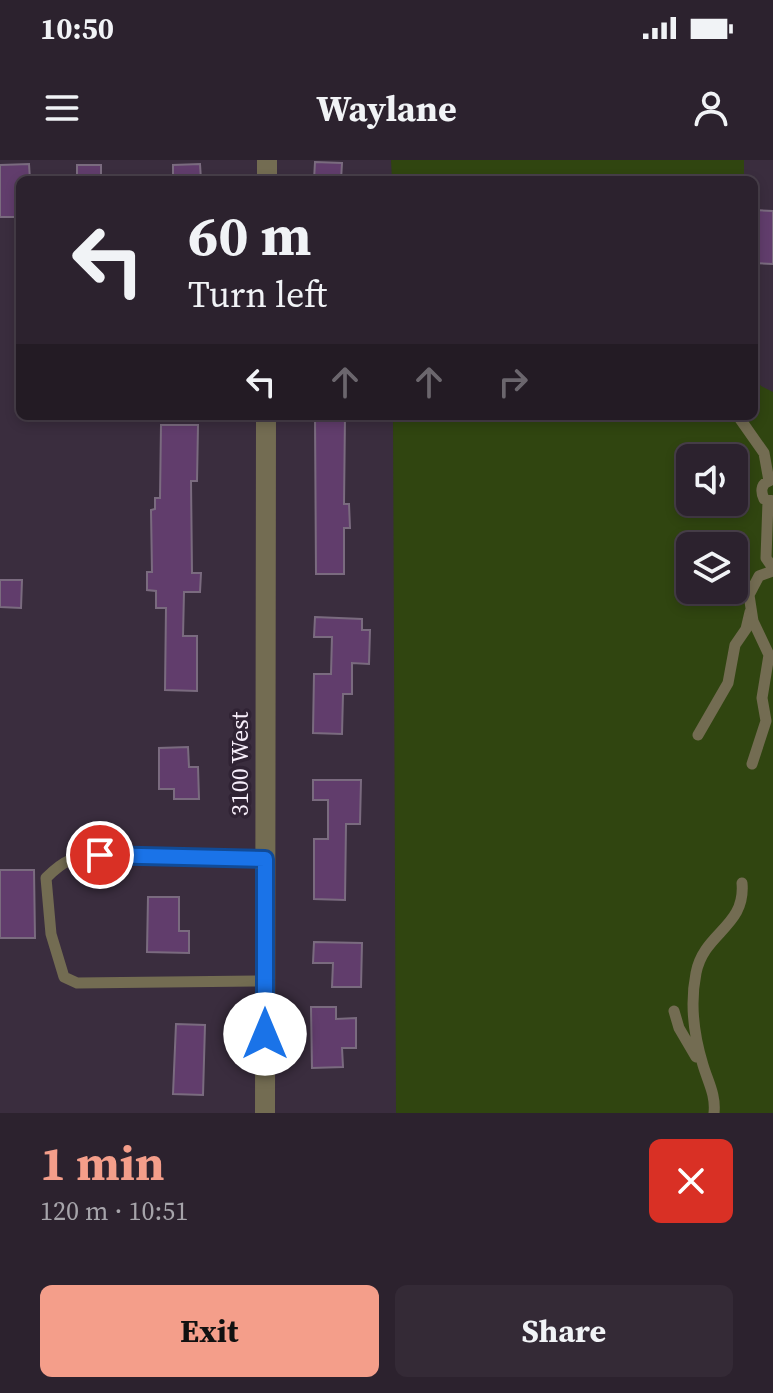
<!DOCTYPE html>
<meta charset="utf-8">
<style>
:root{--surface:#2c222e;--page:#342a36;--text:#f1f3f6;--muted:#a6a4aa;--line:#483f4a;--accent:#f49e8a}
body{margin:0;font-family:"Source Serif 4",serif;background:var(--page);color:var(--text);height:100vh;display:flex;flex-direction:column;font-size:30px;white-space:nowrap}
*{box-sizing:border-box;margin:0}
p{font-size:26px;color:var(--muted)}
.icon{flex:none;width:44px;height:44px;fill:none;stroke:currentColor;stroke-width:2;stroke-linecap:round;stroke-linejoin:round}
.map{position:relative;height:953px;overflow:hidden}
.panel{display:flex;flex-direction:column;background:var(--surface);flex:1}
.panel>*{flex:none}
.top-card{position:absolute;left:16px;top:16px;width:742px;height:244px;border-radius:12px;box-shadow:0 4px 12px #0003,0 0 0 2px var(--line);background:#2c222e;color:var(--text);overflow:hidden}
.tools{position:absolute;left:676px;top:284px;display:grid;gap:16px}
.tools a{display:grid;place-items:center;width:72px;height:72px;border-radius:12px;background:var(--surface);box-shadow:0 4px 12px #0003,0 0 0 2px var(--line);font-size:40px}
.pin{position:absolute;display:grid;place-items:center;width:68px;height:68px;color:#fff;margin:-34px;border:4px solid #fff;border-radius:50%;box-shadow:0 2px 8px #0007}
.me{position:absolute;width:88px;margin:-44px;rotate:0deg;stroke-linejoin:round;filter:drop-shadow(0 0 6px #0008)}
.turn{display:flex;align-items:center;gap:28px;height:168px;padding:0 40px;font-size:36px}
.turn .icon{width:104px;height:104px;stroke-width:2.5}
.turn b{display:block;font-size:56px;line-height:68px}
.lanes{display:flex;align-items:center;height:76px;padding:0 40px;background:#0003;justify-content:center;gap:40px;direction:ltr}
.lanes .off{opacity:.35}
.round{display:grid;place-items:center;flex:none;width:84px;height:84px;border-radius:12px;background:var(--page)}
.overview{display:flex;align-items:center;justify-content:space-between;height:136px;padding:0 40px}
h1{font-size:48px;font-weight:700;line-height:60px;color:var(--accent)}
.primary-button{display:flex;gap:16px;margin-top:auto;padding:16px 40px}
.primary-button a{flex:1;height:92px;border-radius:12px;background:var(--accent);color:#111;font-size:32px;font-weight:700;line-height:92px;text-align:center}
.primary-button a+a{background:var(--page);color:var(--text)}
.status{display:flex;justify-content:space-between;align-items:center;height:56px;padding:0 40px;background:var(--surface);direction:ltr}
.status svg{height:22px;fill:currentColor}
header{display:flex;justify-content:space-between;align-items:center;height:104px;padding:0 40px;background:var(--surface);font-size:36px;font-weight:700}
.map>svg:first-child{display:block}
.green{fill:#304510;fill-rule:evenodd}
.building{fill:#613d6c;stroke:#7a6b7f;stroke-width:2}
.lines{fill:none;stroke-linecap:round;stroke-linejoin:round}
.service{stroke:#736c52;stroke-width:11}
.tertiary{stroke:#736c52;stroke-width:20}
.route-casing{stroke:#114b97;stroke-width:20}
.route{stroke:#1a73e8;stroke-width:14}
.labels{text-anchor:middle;stroke-width:7;stroke-linejoin:round;paint-order:stroke}
.street-label{font-size:24px;fill:#f7eefa;stroke:#302334}
</style>
<div class="status"><b>10:50</b><svg viewBox="0 0 49 12"><path d="M0 12V9h3v3zM5 12V6h3v6zM10 12V3h3v9zM15 12V0h3v12zM26 1h20v11H26zM47 4h2v5h-2z"/></svg></div>
<header><svg class="icon" aria-label="menu" viewBox="0 0 24 24"><path d="M4 6h16M4 12h16M4 18h16"/></svg>Waylane<svg class="icon" aria-label="person" viewBox="0 0 24 24"><circle cx="12" cy="8" r="4"/><path d="M4 21q1-7 8-7t8 7"/></svg></header>
<div class="map">
<svg width="773" height="953" viewBox="0 0 773 953">
<rect width="100%" height="100%" fill="#3a2d3e"/>
<path class="green" d="M 391,0 L 744,0 L 744,20 L 392,20 Z
M 754,216 L 761,226 L 773,232 L 773,953 L 396,953 L 393,256 L 754,256 ZM 690,298 L 734,298 L 734,342 L 690,342 ZM 690,386 L 734,386 L 734,430 L 690,430 Z"/>
<path class="building" d="M 315,2 L 342,3 L 341,20 L 314,20 Z
M 29,4 L 30,20 L 20,20 L 20,57 L 0,57 L 0,5 Z
M 200,4 L 201,20 L 173,20 L 173,5 Z
M 77,5 L 101,5 L 101,20 L 77,20 Z
M 754,50 L 773,51 L 773,104 L 754,103 Z
M 315,256 L 345,256 L 344,344 L 349,344 L 350,368 L 344,368 L 344,414 L 316,414 Z
M 161,265 L 198,265 L 197,321 L 191,321 L 192,413 L 201,413 L 200,432 L 184,432 L 183,476 L 197,476 L 197,531 L 165,530 L 166,448 L 156,448 L 156,431 L 147,430 L 147,412 L 152,412 L 151,350 L 155,349 L 155,338 L 160,338 Z
M 0,420 L 22,420 L 21,448 L 0,447 Z
M 315,457 L 362,459 L 362,470 L 370,470 L 369,504 L 352,503 L 352,534 L 343,534 L 342,574 L 313,573 L 314,514 L 331,514 L 332,477 L 314,477 Z
M 188,587 L 189,607 L 198,607 L 199,639 L 174,639 L 174,629 L 159,629 L 159,588 Z
M 313,620 L 361,620 L 360,664 L 346,664 L 345,740 L 314,739 L 314,679 L 328,679 L 328,640 L 313,640 Z
M 0,710 L 34,710 L 35,778 L 0,778 Z
M 148,737 L 179,737 L 179,771 L 189,771 L 189,793 L 147,792 Z
M 314,782 L 362,783 L 361,827 L 332,827 L 333,803 L 313,803 Z
M 311,847 L 336,847 L 336,859 L 356,858 L 356,888 L 342,888 L 343,907 L 312,908 Z
M 176,864 L 205,865 L 203,935 L 173,934 Z"/>
<g class="lines">
<path class="service" d="M 738,256 L 764,293 L 769,321 C 760,324 761,333 764,339 L 773,341
M 768,341 L 766,398 L 773,408
M 698,575 L 728,523 L 735,485 L 746,469 L 750,452
M 752,604 L 766,561 L 762,538 L 769,495 L 753,461 L 749,435 L 759,416 L 773,411
M 265,821 L 77,823 L 64,817 L 51,774 L 46,718 C 65,699 73,697 100,695 L 265,699
M 674,851 L 679,868 L 696,897
M 714,953 C 716,935 708,922 703,905 C 694,876 690,843 696,813 C 704,772 746,767 742,723"/>
<path class="tertiary" d="M 267,20 L 267,0
M 265,953 L 266,256"/>
</g>
<g class="lines">
<g class="route-casing">
<path id="route" d="M 100,695 L 265,699 L 265,874"/>
</g>
<use href="#route" class="route"/>
</g>
<g class="labels">
<g class="street-label">
<text transform="translate(240 604) rotate(-90)" y="8">3100 West</text>
</g>
</g>
</svg>
<div class="tools">
<a><svg class="icon" aria-label="sound" viewBox="0 0 24 24"><path d="M4 9h4l5-4v14l-5-4H4zM17 9q2 3 0 6"/></svg></a>
<a><svg class="icon" aria-label="layers" viewBox="0 0 24 24"><path d="M12 4l9 5-9 5-9-5zM3 14l9 5 9-5"/></svg></a>
</div>
<div class="pin" style="left:100px;top:695px;background:#d93025"><svg class="icon" aria-label="arrive" viewBox="0 0 24 24"><path d="M6 21V4h12l-3 4 3 4H6"/></svg></div>
<svg class="me" style="left:265px;top:874px" viewBox="-20 -20 40 40"><circle r="19" fill="#fff"/><path d="M0-13L10 11 0 6-10 11z" fill="#1a73e8"/></svg>
<div class="top-card">
<div class="turn"><svg class="icon" aria-label="left" viewBox="0 0 24 24"><path d="M17 20v-9H6M10 6l-5 5 5 5"/></svg><div><b>60 m</b>Turn left</div></div>
<div class="lanes"><svg class="icon" aria-label="left" viewBox="0 0 24 24"><path d="M17 20v-9H6M10 6l-5 5 5 5"/></svg><svg class="icon off" aria-label="ahead" viewBox="0 0 24 24"><path d="M12 20V5M6 11l6-6 6 6"/></svg><svg class="icon off" aria-label="ahead" viewBox="0 0 24 24"><path d="M12 20V5M6 11l6-6 6 6"/></svg><svg class="icon off" aria-label="right" viewBox="0 0 24 24"><path d="M7 20v-9h11M14 6l5 5-5 5"/></svg></div>
</div>
</div>
<section class="panel">
<div class="overview"><div><h1>1 min</h1><p>120 m · 10:51</p></div><a class="round" style="background:#d93025;color:#fff"><svg class="icon" aria-label="close" viewBox="0 0 24 24"><path d="M6 6l12 12M18 6L6 18"/></svg></a></div>
<div class="primary-button"><a>Exit</a><a>Share</a></div>
</section>
